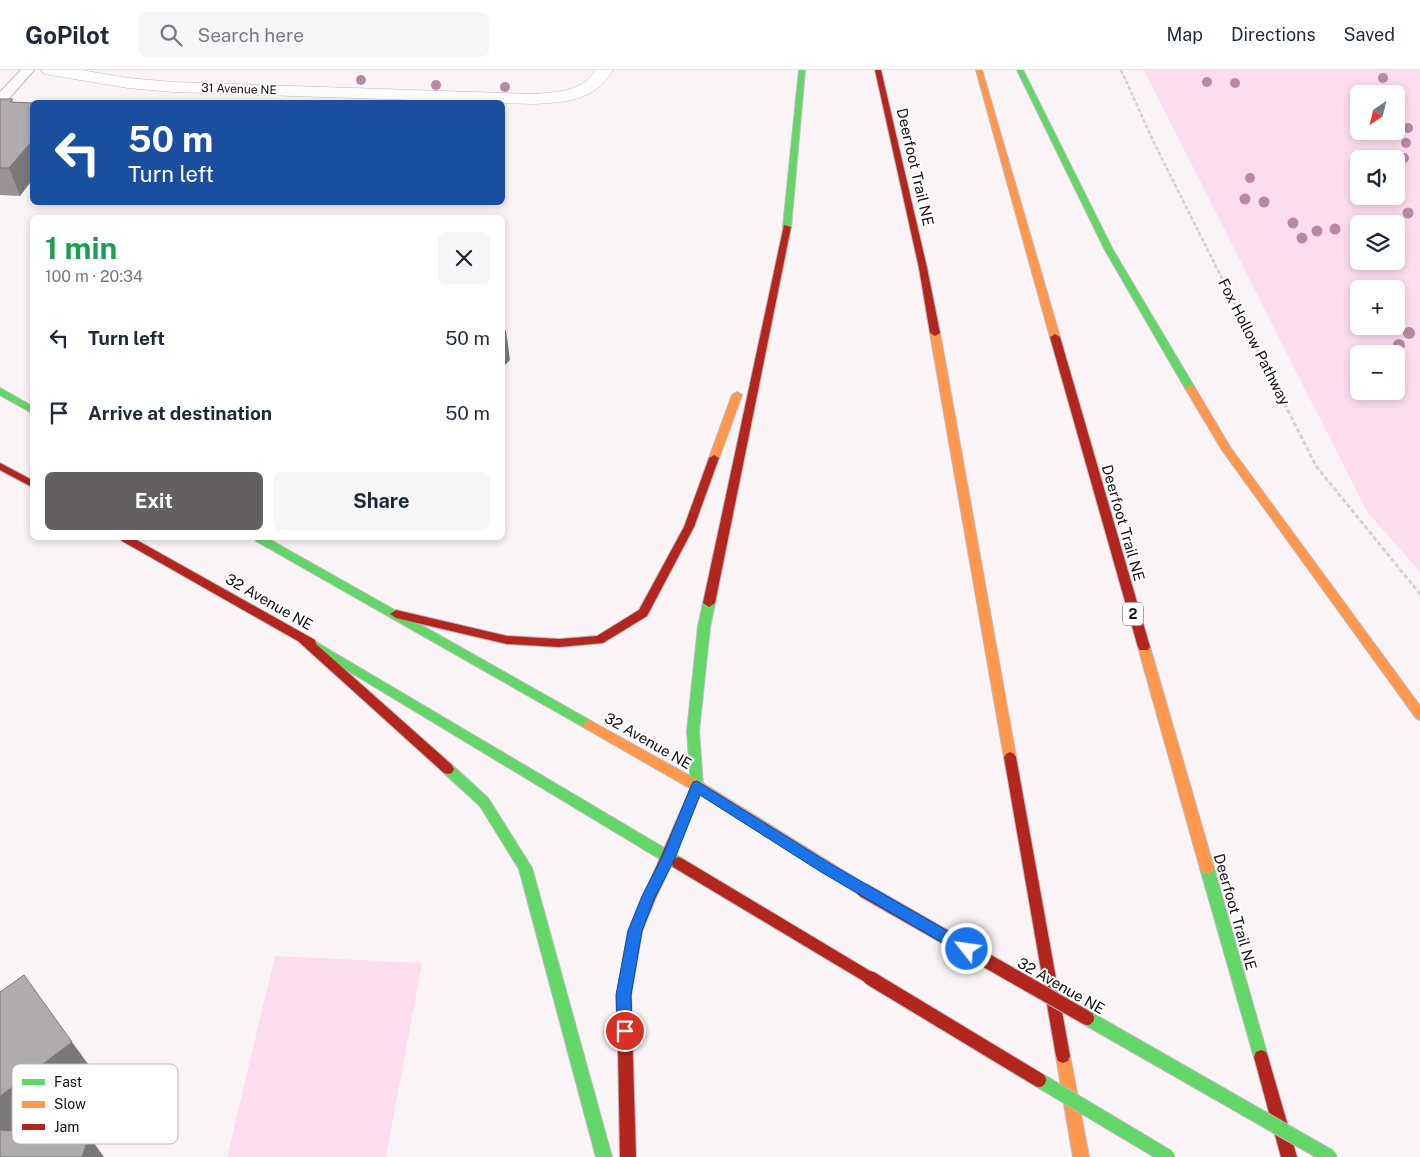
<!DOCTYPE html>
<meta charset="utf-8">
<style>
:root{--surface:#fff;--page:#f6f6f7;--text:#1f2937;--muted:#747a83;--line:#e0e1e3;--accent:#645f62}
body{margin:0;font-family:"Public Sans",sans-serif;background:var(--page);color:var(--text);height:100vh;display:flex;flex-direction:column;font-size:19px;white-space:nowrap}
*{box-sizing:border-box;margin:0}
p{font-size:16px;color:var(--muted)}
.icon{flex:none;width:28px;height:28px;fill:none;stroke:currentColor;stroke-width:2;stroke-linecap:round;stroke-linejoin:round}
.map{position:relative;flex:1;overflow:hidden}
.side{position:absolute;left:30px;top:145px;width:475px;height:325px;display:flex;flex-direction:column;background:var(--surface);border-radius:8px;box-shadow:0 2px 8px #0003}
.side>*{flex:none}
.hud{position:absolute;left:30px;top:30px;width:475px;height:105px;border-radius:8px;box-shadow:0 2px 8px #0003;background:#1a4fa0;color:#fff;overflow:hidden}
.needle{width:32px;rotate:215deg}
.fabs{position:absolute;left:1350px;top:15px;display:grid;gap:10px}
.fabs a{display:grid;place-items:center;width:55px;height:55px;border-radius:8px;background:var(--surface);box-shadow:0 2px 8px #0003;font-size:25px}
.pin{position:absolute;display:grid;place-items:center;width:42px;height:42px;color:#fff;margin:-21px;border:2px solid #fff;border-radius:50%;box-shadow:0 1px 5px #0007}
.me{position:absolute;width:55px;margin:-28px;rotate:300deg;stroke-linejoin:round;filter:drop-shadow(0 0 4px #0008)}
.turn{display:flex;align-items:center;gap:18px;height:105px;padding:0 15px;font-size:22px}
.turn .icon{width:65px;height:65px;stroke-width:2.5}
.turn b{display:block;font-size:35px;line-height:42px}
.round{display:grid;place-items:center;flex:none;width:52px;height:52px;border-radius:8px;background:var(--page)}
.headline{display:flex;align-items:center;justify-content:space-between;height:85px;padding:0 15px}
h1{font-size:30px;font-weight:700;line-height:38px;color:#1e9e55}
.button{display:flex;gap:10px;margin-top:auto;padding:10px 15px}
.button a{flex:1;height:58px;border-radius:8px;background:var(--accent);color:#fff;font-size:20px;font-weight:700;line-height:58px;text-align:center}
.button a+a{background:var(--page);color:var(--text)}
ul{padding:0;list-style:none}
li{display:flex;align-items:center;gap:15px;height:75px;padding:0 15px}
li div{flex:1}
li b{display:block;font-size:19px}
li em{font-style:normal}
header{display:flex;align-items:center;gap:30px;box-sizing:border-box;height:70px;padding:0 25px;background:var(--surface);border-bottom:1px solid var(--line)}
header strong{font-size:24px}
nav{display:flex;gap:28px;margin-inline-start:auto;font-size:18px}
.search{width:350px;height:45px;background:var(--page);display:flex;align-items:center;gap:12px;box-sizing:border-box;padding:0 18px;border-radius:8px;color:var(--muted);font-size:19px}
.map>svg:first-child{display:block}
.green{fill:#fcdded;fill-rule:evenodd}
.lines{fill:none;stroke-linecap:round;stroke-linejoin:round}
.lane-casing{stroke:#bfbabd;stroke-width:2}
.street-casing{stroke:#bfbabd;stroke-width:1}
.fast-casing{stroke:#bfbabd;stroke-width:2}
.slow-casing{stroke:#bfbabd;stroke-width:2}
.jam-casing{stroke:#bfbabd;stroke-width:2}
.path-far1{stroke:#d4d2d2;stroke-width:2.5;stroke-dasharray:4 2;stroke-linecap:butt}
.path{stroke:#d4d2d2;stroke-width:3;stroke-dasharray:4.5 2.5;stroke-linecap:butt}
.lane{fill:#fefdfe;fill-rule:evenodd}
.street{fill:#fefdfe;fill-rule:evenodd}
.fast{fill:#63d668;fill-rule:evenodd}
.slow{fill:#ff974d;fill-rule:evenodd}
.jam{fill:#b3261e;fill-rule:evenodd}
.fast-bridge-casing{stroke:#bfbabd;stroke-width:16;stroke-linecap:butt}
.jam-bridge-casing{stroke:#bfbabd;stroke-width:16;stroke-linecap:butt}
.fast-bridge{stroke:#63d668;stroke-width:14}
.jam-bridge{stroke:#b3261e;stroke-width:14}
.tree{fill:#b789a4}
.wall{fill:#979396}
.shaded-wall{fill:#7b787a}
.building{fill:#b0abae;stroke:#7b787a}
.route{fill:#1a73e8;stroke:#114b97}
.labels{text-anchor:middle;stroke-width:4;stroke-linejoin:round;paint-order:stroke}
.far-street-label{font-size:12px;fill:#140f11;stroke:#fff}
.shield{fill:#fff;stroke:#5a5758;stroke-width:1}
.shield-label{font-size:14px;font-weight:bold;fill:#140f11}
.street-label{font-size:15px;fill:#140f11;stroke:#fff}
.key{fill:#fff;stroke:#b8b7b8;stroke-width:1}
.key-label{font-size:14px;fill:#140f11}
</style>
<header>
<strong>GoPilot</strong>
<div class="search"><svg class="icon" aria-label="search" viewBox="0 0 24 24"><circle cx="10" cy="10" r="6"/><path d="M15 15l6 6"/></svg>Search here</div>
<nav><a>Map</a><a>Directions</a><a>Saved</a></nav>
</header>
<div class="map">
<svg width="1420" height="1087" viewBox="0 0 1420 1087">
<rect width="100%" height="100%" fill="#faf4f7"/>
<path class="green" d="M 1144,0 L 1420,0 L 1420,502 L 1366,440 ZM 1359,24 L 1396,24 L 1396,61 L 1359,61 ZM 1359,89 L 1396,89 L 1396,126 L 1359,126 ZM 1359,154 L 1396,154 L 1396,191 L 1359,191 ZM 1359,219 L 1396,219 L 1396,256 L 1359,256 ZM 1359,284 L 1396,284 L 1396,321 L 1359,321 Z
M 275,886 L 422,893 L 386,1087 L 227,1087 Z"/>
<g class="lines">
<g class="lane-casing">
<path id="lane" d="M 21,0 L 34,0 L 5,33 L 0,34 L 0,22 Z"/>
</g>
<g class="street-casing">
<path id="street" d="M 41,0 L 81,0 L 128,8 L 173,12 L 534,24 C 557,22 583,22 595,0 L 613,0 C 595,31 567,32 534,34 L 173,22 L 128,18 L 44,4 Z"/>
</g>
<g class="fast-casing">
<path id="fast" d="M 799,0 L 805,0 L 791,157 L 787,159 L 783,157 Z
M 1017,0 L 1023,0 L 1113,180 L 1195,318 L 1193,320 L 1190,321 L 1185,318 L 1105,180 Z
M 0,318 L 32,336 L 32,343 L 0,325 Z
M 255,468 L 267,468 L 593,652 L 595,655 L 593,658 L 585,658 L 256,471 Z
M 709,529 L 715,533 L 710,557 L 699,661 L 703,716 L 699,726 L 695,727 L 691,726 L 689,722 L 691,716 L 687,661 L 698,557 L 703,533 Z
M 311,569 L 683,789 L 685,793 L 683,797 L 678,799 L 673,797 L 307,576 L 305,573 L 307,570 Z
M 448,694 L 452,695 L 488,728 L 532,798 L 612,1087 L 596,1087 L 519,799 L 480,736 L 444,703 L 442,699 L 444,695 Z
M 1207,792 L 1212,794 L 1214,798 L 1268,987 L 1266,992 L 1261,994 L 1256,992 L 1254,987 L 1200,798 L 1202,794 Z"/>
</g>
<g class="slow-casing">
<path id="slow" d="M 976,0 L 982,0 L 1060,267 L 1058,269 L 1052,269 L 1050,267 Z
M 935,260 L 940,263 L 1016,687 L 1014,690 L 1010,692 L 1006,690 L 1004,687 L 930,263 Z
M 1190,315 L 1195,318 L 1230,377 L 1420,636 L 1420,650 L 1416,648 L 1222,380 L 1185,318 Z
M 737,322 L 742,325 L 719,388 L 714,391 L 710,390 L 709,388 L 732,325 Z
M 1144,573 L 1148,574 L 1150,577 L 1214,798 L 1212,802 L 1207,804 L 1202,802 L 1200,798 L 1138,577 L 1140,574 Z
M 589,650 L 701,712 L 868,816 L 870,820 L 868,824 L 863,826 L 858,824 L 693,720 L 585,658 L 583,655 L 585,652 Z
M 1063,979 L 1068,981 L 1070,986 L 1089,1087 L 1073,1087 L 1056,986 L 1058,981 Z"/>
</g>
<g class="jam-casing">
<path id="jam" d="M 875,0 L 881,0 L 927,198 L 940,263 L 935,266 L 930,263 L 919,198 Z
M 784,155 L 791,157 L 715,533 L 709,537 L 703,533 Z
M 1055,264 L 1060,267 L 1150,577 L 1148,580 L 1140,580 L 1138,577 L 1050,267 Z
M 714,385 L 719,388 L 694,457 L 647,546 L 603,573 L 559,577 L 507,574 L 396,548 L 390,544 L 396,540 L 507,566 L 559,569 L 597,566 L 639,540 L 684,457 L 709,388 Z
M 0,393 L 32,410 L 32,417 L 0,400 Z
M 121,468 L 133,468 L 315,570 L 316,574 L 452,695 L 454,699 L 452,703 L 448,704 L 444,703 L 298,571 L 122,471 Z
M 1010,682 L 1014,684 L 1016,687 L 1070,986 L 1068,991 L 1063,993 L 1058,991 L 1056,986 L 1004,687 L 1006,684 Z
M 695,717 L 699,718 L 701,722 L 674,789 L 678,787 L 683,789 L 875,904 L 877,908 L 875,912 L 870,914 L 865,912 L 673,797 L 672,794 L 656,827 L 642,861 L 631,925 L 636,1087 L 620,1087 L 617,925 L 628,861 L 689,722 L 691,718 Z
M 1261,980 L 1266,982 L 1268,987 L 1297,1087 L 1281,1087 L 1254,987 L 1256,982 Z"/>
</g>
<path class="path-far1" d="M 1121,0 L 1156,77 L 1254,272"/>
<path class="path" d="M 1253,271 L 1316,396 L 1420,524"/>
<use href="#lane" class="lane"/>
<use href="#street" class="street"/>
<use href="#fast" class="fast"/>
<use href="#slow" class="slow"/>
<use href="#jam" class="jam"/>
<g class="fast-bridge-casing">
<path id="fast-bridge" d="M 1087,948 L 1330,1087
M 1039,1010 L 1168,1087"/>
</g>
<g class="jam-bridge-casing">
<path id="jam-bridge" d="M 863,820 L 1087,948
M 870,908 L 1039,1010"/>
</g>
<use href="#fast-bridge" class="fast-bridge"/>
<use href="#jam-bridge" class="jam-bridge"/>
</g>
<g class="tree">
<circle cx="1383" cy="8" r="5"/>
<circle cx="361" cy="10" r="5"/>
<circle cx="1207" cy="12" r="5"/>
<circle cx="1235" cy="13" r="5"/>
<circle cx="436" cy="15" r="5"/>
<circle cx="505" cy="17" r="5"/>
<circle cx="1408" cy="58" r="5"/>
<circle cx="1406" cy="73" r="5"/>
<circle cx="1404" cy="88" r="5"/>
<circle cx="1250" cy="108" r="5"/>
<circle cx="1245" cy="129" r="5.5"/>
<circle cx="1264" cy="132" r="5.5"/>
<circle cx="1408" cy="143" r="5.5"/>
<circle cx="1293" cy="153" r="5.5"/>
<circle cx="1335" cy="159" r="5.5"/>
<circle cx="1317" cy="161" r="5.5"/>
<circle cx="1302" cy="168" r="5.5"/>
<circle cx="1409" cy="263" r="6"/>
<circle cx="1399" cy="275" r="6"/>
</g>
<path class="wall" d="M 0,29 L 14,32 L 32,33 L 32,110 L 20,126 L 0,125 Z"/>
<path class="shaded-wall" d="M 32,71 L 32,110 L 20,126 L 9,98 Z
M 506,261 L 510,290 L 502,298 L 502,264 Z
M 72,972 L 91,998 L 12,1058 L 16,1085 L 0,1066 L 0,1026 Z
M 89,1066 L 104,1087 L 82,1087 Z"/>
<path class="building" d="M 0,29 L 13,29 L 10,32 L 32,33 L 32,71 L 9,98 L 0,98 Z
M 502,260 L 506,261 L 502,264 Z
M 24,905 L 72,972 L 0,1026 L 0,922 Z
M 0,1060 L 89,1066 L 82,1087 L 0,1087 Z"/>
<path class="route" d="M 697,711 L 831,794 L 972,875 L 974,879 L 972,884 L 967,885 L 962,884 L 821,802 L 700,725 L 675,788 L 655,827 L 642,861 L 631,925 L 632,961 L 630,966 L 625,968 L 619,966 L 617,961 L 616,925 L 628,861 L 642,826 L 662,787 L 691,716 L 693,712 Z"/>
<g class="labels">
<g class="far-street-label">
<text transform="translate(239 19) rotate(2)" y="4">31 Avenue NE</text>
</g>
<rect class="shield" x="1123" y="532.5" width="20" height="23" rx="4"/>
<g class="shield-label">
<text x="1133" y="549">2</text>
</g>
<g class="street-label">
<text transform="translate(915 97) rotate(77)" y="5">Deerfoot Trail NE</text>
<text transform="translate(1254 272) rotate(63)" y="5">Fox Hollow Pathway</text>
<text transform="translate(1123 453) rotate(74)" y="5">Deerfoot Trail NE</text>
<text transform="translate(269 532) rotate(30)" y="5">32 Avenue NE</text>
<text transform="translate(648 671) rotate(30)" y="5">32 Avenue NE</text>
<text transform="translate(1235 842) rotate(74)" y="5">Deerfoot Trail NE</text>
<text transform="translate(1061 916) rotate(30)" y="5">32 Avenue NE</text>
</g>
</g>
<rect x="12" y="994" width="166" height="80" rx="8" class="key"/>
<rect x="22" y="1009" width="23" height="6" fill="#63d668"/>
<rect x="22" y="1031" width="23" height="7" fill="#ff974d"/>
<rect x="22" y="1054" width="23" height="6" fill="#b3261e"/>
<g class="key-label">
<text x="54" y="1017">Fast</text>
<text x="54" y="1039">Slow</text>
<text x="54" y="1062">Jam</text>
</g>
</svg>
<div class="fabs">
<a><svg class="needle" viewBox="-14 -14 28 28"><path d="M0-13l5 13h-10z" fill="#e53935"/><path d="M0 13l5-13h-10z" fill="#747a83"/></svg></a>
<a><svg class="icon" aria-label="sound" viewBox="0 0 24 24"><path d="M4 9h4l5-4v14l-5-4H4zM17 9q2 3 0 6"/></svg></a>
<a><svg class="icon" aria-label="layers" viewBox="0 0 24 24"><path d="M12 4l9 5-9 5-9-5zM3 14l9 5 9-5"/></svg></a>
<a>+</a>
<a>−</a>
</div>
<div class="pin" style="left:625px;top:961px;background:#d93025"><svg class="icon" aria-label="arrive" viewBox="0 0 24 24"><path d="M6 21V4h12l-3 4 3 4H6"/></svg></div>
<svg class="me" style="left:967px;top:879px" viewBox="-20 -20 40 40"><circle r="17" fill="#1a73e8" stroke="#fff" stroke-width="3"/><path d="M0-11L8 9 0 5-8 9z" fill="#fff"/></svg>
<div class="hud">
<div class="turn"><svg class="icon" aria-label="left" viewBox="0 0 24 24"><path d="M17 20v-9H6M10 6l-5 5 5 5"/></svg><div><b>50 m</b>Turn left</div></div>
</div>
<section class="side">
<div class="headline"><div><h1>1 min</h1><p>100 m · 20:34</p></div><a class="round"><svg class="icon" aria-label="close" viewBox="0 0 24 24"><path d="M6 6l12 12M18 6L6 18"/></svg></a></div>
<ul>
<li><svg class="icon" aria-label="left" viewBox="0 0 24 24"><path d="M17 20v-9H6M10 6l-5 5 5 5"/></svg><div><b>Turn left</b></div><em>50 m</em></li>
<li><svg class="icon" aria-label="arrive" viewBox="0 0 24 24"><path d="M6 21V4h12l-3 4 3 4H6"/></svg><div><b>Arrive at destination</b></div><em>50 m</em></li>
</ul>
<div class="button"><a>Exit</a><a>Share</a></div>
</section>
</div>
